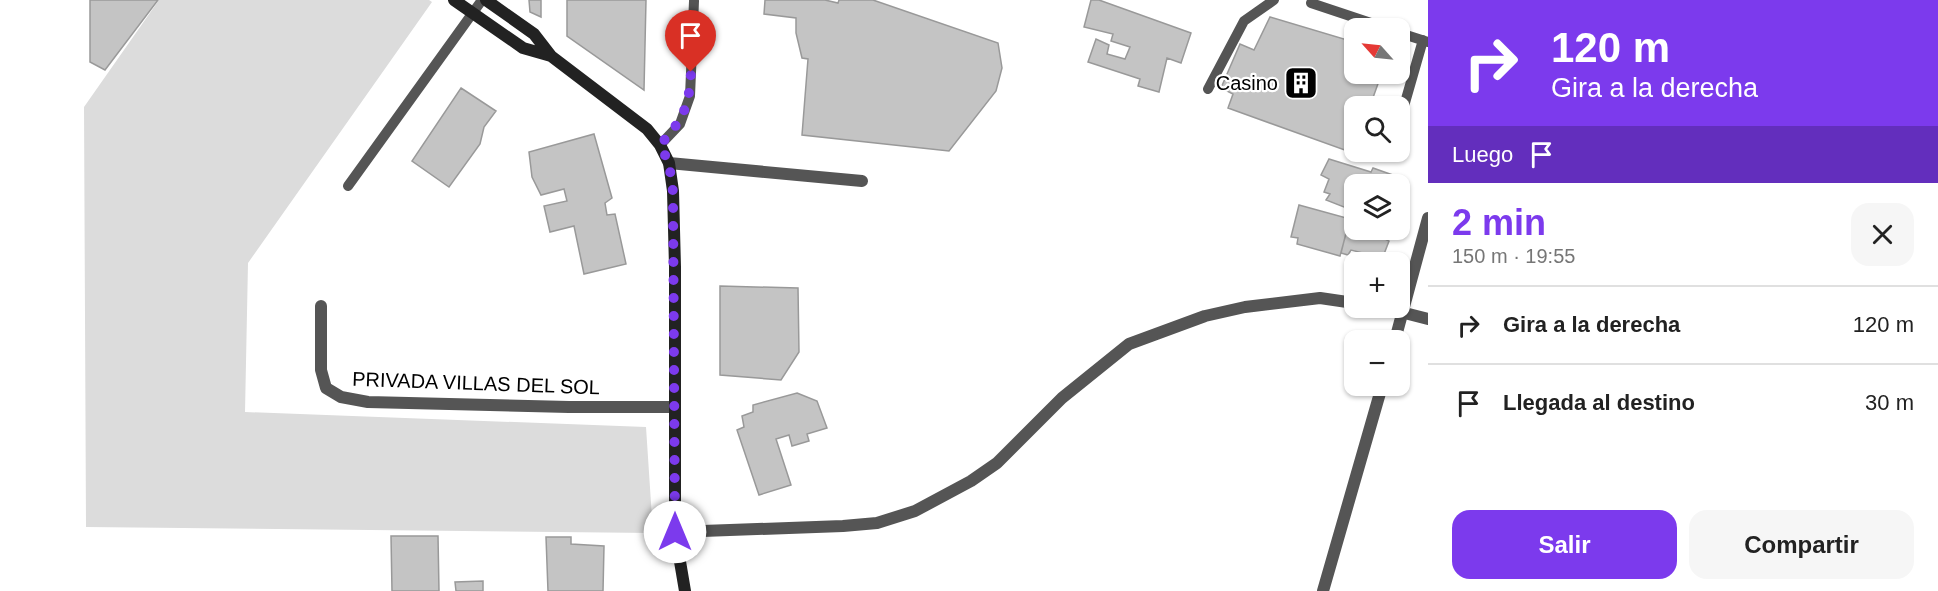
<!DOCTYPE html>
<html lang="es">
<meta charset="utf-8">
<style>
:root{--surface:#fff;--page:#f6f6f6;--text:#222;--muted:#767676;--line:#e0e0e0;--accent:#7c3aed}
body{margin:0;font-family:Helvetica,sans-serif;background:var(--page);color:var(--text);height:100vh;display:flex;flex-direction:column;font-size:22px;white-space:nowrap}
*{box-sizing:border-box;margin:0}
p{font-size:20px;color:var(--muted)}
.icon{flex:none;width:33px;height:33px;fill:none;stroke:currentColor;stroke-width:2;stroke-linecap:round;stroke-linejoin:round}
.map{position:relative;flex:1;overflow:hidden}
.sheet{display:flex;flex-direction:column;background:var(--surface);width:510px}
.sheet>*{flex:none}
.top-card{background:#7c3aed;color:#fff;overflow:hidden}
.needle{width:39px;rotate:297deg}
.buttons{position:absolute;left:1344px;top:18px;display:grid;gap:12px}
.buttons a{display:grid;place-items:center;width:66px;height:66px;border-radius:12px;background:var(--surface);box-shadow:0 2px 4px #0004;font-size:30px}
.pin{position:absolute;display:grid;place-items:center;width:51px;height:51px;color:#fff;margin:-62px -26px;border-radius:50% 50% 50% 0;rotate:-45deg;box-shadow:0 0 6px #0007}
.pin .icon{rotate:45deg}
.me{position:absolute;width:66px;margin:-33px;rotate:0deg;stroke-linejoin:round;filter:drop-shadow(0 0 4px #0008)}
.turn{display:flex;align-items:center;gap:21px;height:126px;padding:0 24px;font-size:27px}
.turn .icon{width:78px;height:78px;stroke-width:2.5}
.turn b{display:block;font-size:42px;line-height:51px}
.then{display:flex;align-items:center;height:57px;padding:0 24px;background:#0003;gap:12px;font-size:22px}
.round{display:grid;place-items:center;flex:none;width:63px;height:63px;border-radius:18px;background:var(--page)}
.overview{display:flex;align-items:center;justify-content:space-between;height:102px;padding:0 24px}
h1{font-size:36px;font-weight:700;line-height:45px;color:var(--accent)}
.action{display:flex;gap:12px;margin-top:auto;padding:12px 24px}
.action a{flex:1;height:69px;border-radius:18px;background:var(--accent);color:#fff;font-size:24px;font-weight:700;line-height:69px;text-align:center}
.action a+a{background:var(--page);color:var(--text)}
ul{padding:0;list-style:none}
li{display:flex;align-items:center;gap:18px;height:78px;padding:0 24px;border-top:2px solid var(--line)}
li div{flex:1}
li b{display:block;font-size:22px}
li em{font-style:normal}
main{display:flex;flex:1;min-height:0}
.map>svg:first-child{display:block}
.green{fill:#dcdcdc}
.building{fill:#c4c4c4;stroke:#999;stroke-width:1.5}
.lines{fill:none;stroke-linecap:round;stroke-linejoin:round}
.lane{stroke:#555;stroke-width:10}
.street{stroke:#555;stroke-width:12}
.secondary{stroke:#222;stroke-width:12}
.route{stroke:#7c3aed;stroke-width:10;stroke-dasharray:0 18}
.labels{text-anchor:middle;stroke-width:4.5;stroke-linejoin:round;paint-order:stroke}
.poi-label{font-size:20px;fill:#000;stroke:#fff;text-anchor:end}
.street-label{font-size:20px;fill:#000;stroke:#fff}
</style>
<main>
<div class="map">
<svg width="1428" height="591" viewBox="0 0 1428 591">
<rect width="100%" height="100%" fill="#fff"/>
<path class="green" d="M 159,0 L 429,0 L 432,2 L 248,263 L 245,412 L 646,427 L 653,533 L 86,527 L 84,107 Z"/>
<path class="building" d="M 90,0 L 158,0 L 105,70 L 90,62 Z
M 529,0 L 541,0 L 541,17 L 530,12 Z
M 567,0 L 646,0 L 644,90 L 567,36 Z
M 765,0 L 825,0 L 838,3 L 839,0 L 873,0 L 998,43 L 1002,68 L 996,91 L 949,151 L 802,135 L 808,59 L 802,58 L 796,33 L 796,18 L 764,14 Z
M 1091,0 L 1099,0 L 1191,33 L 1181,63 L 1167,58 L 1159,92 L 1138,86 L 1140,79 L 1088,62 L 1096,39 L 1109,45 L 1107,54 L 1125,59 L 1130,47 L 1111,41 L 1113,34 L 1084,27 Z
M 1270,17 L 1354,42 L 1354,74 L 1380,78 L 1370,106 L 1354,106 L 1353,153 L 1228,108 L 1233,94 L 1221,88 L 1240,44 L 1254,50 Z
M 461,88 L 496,111 L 484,127 L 480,144 L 449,187 L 412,161 Z
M 594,134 L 612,198 L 605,203 L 607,215 L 615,214 L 626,264 L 584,274 L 574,226 L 550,232 L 544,206 L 567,201 L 564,189 L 541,195 L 532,177 L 529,152 Z
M 1329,159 L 1371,172 L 1373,168 L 1404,179 L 1400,189 L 1400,184 L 1354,184 L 1354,211 L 1326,200 L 1330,194 L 1324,192 L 1329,179 L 1321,175 Z
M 1299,205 L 1350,219 L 1340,256 L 1297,244 L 1298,238 L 1291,237 Z
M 1348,225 L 1367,234 L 1369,231 L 1389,241 L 1381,262 L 1362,259 L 1363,253 L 1351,250 L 1348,255 L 1341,253 Z
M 720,286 L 798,288 L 799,352 L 781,380 L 720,375 Z
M 797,393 L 817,401 L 827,428 L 807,434 L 809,441 L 792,446 L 789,435 L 776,439 L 791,485 L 759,495 L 737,430 L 744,427 L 742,416 L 753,412 L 753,405 Z
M 391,536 L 438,536 L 439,591 L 392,591 Z
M 546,537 L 571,537 L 571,544 L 604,546 L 603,591 L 548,591 Z
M 483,581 L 483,591 L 456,591 L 455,582 Z"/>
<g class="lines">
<path class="lane" d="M 1311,3 L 1386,28
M 1400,33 L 1428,42
M 1208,89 L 1244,21 L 1274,0
M 1400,120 L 1423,40
M 660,145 L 680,124 L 690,96 L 694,1
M 348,186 L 482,0"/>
<path class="street" d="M 669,163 L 862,181
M 321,306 L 321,370 L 326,388 L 341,397 L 368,402 L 569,407 L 675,407
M 1385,308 L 1428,319
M 1395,340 L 1428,218
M 675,532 L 843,526 L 877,523 L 915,511 L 971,481 L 997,463 L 1062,398 L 1129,344 L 1205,316 L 1245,307 L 1320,298 L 1354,303
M 1323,591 L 1382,386"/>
<path class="secondary" d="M 454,0 L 523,48 L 551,56
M 486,0 L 534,34 L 551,56 L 647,129 L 660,145 L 669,163 L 673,191 L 675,267 L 675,532 L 685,591"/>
</g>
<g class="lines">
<path class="route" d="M 675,532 L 673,192 L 669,163 L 660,145 C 683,119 689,108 691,72"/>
</g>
<defs>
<g id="building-square" transform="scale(1.725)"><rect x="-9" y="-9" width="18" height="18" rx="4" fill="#000" stroke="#fff"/><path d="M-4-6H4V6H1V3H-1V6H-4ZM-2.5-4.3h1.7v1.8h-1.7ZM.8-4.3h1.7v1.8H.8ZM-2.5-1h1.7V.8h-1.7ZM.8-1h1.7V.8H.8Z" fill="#fff"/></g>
</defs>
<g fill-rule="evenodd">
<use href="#building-square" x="1301" y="83"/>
</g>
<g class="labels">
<g class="poi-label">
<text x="1278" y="90">Casino</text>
</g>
<g class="street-label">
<text transform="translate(476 383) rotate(2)" y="7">PRIVADA VILLAS DEL SOL</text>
</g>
</g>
</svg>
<div class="buttons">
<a><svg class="needle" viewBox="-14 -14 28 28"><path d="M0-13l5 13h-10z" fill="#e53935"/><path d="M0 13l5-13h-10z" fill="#767676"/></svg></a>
<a><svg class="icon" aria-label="search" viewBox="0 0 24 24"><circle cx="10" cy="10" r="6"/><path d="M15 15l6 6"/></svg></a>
<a><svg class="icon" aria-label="layers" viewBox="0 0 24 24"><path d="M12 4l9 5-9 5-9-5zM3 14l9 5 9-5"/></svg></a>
<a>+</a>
<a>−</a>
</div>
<div class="pin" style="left:691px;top:72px;background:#d93025"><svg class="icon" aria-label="arrive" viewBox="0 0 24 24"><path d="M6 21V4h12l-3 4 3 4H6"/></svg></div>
<svg class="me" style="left:675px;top:532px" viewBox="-20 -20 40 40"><circle r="19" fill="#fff"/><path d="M0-13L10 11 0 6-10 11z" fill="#7c3aed"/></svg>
</div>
<section class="sheet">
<div class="top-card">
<div class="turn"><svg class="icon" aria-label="right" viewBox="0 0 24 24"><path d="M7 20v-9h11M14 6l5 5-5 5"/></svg><div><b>120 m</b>Gira a la derecha</div></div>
<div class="then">Luego<svg class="icon" aria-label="arrive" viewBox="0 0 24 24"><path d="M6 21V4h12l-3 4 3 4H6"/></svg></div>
</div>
<div class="overview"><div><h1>2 min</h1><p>150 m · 19:55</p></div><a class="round"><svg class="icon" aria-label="close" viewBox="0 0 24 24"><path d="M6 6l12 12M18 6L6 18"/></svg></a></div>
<ul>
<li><svg class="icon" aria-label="right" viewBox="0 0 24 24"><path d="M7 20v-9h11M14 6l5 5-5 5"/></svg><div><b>Gira a la derecha</b></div><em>120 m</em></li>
<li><svg class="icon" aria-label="arrive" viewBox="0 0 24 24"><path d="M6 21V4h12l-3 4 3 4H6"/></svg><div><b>Llegada al destino</b></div><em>30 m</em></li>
</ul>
<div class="action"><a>Salir</a><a>Compartir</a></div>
</section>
</main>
